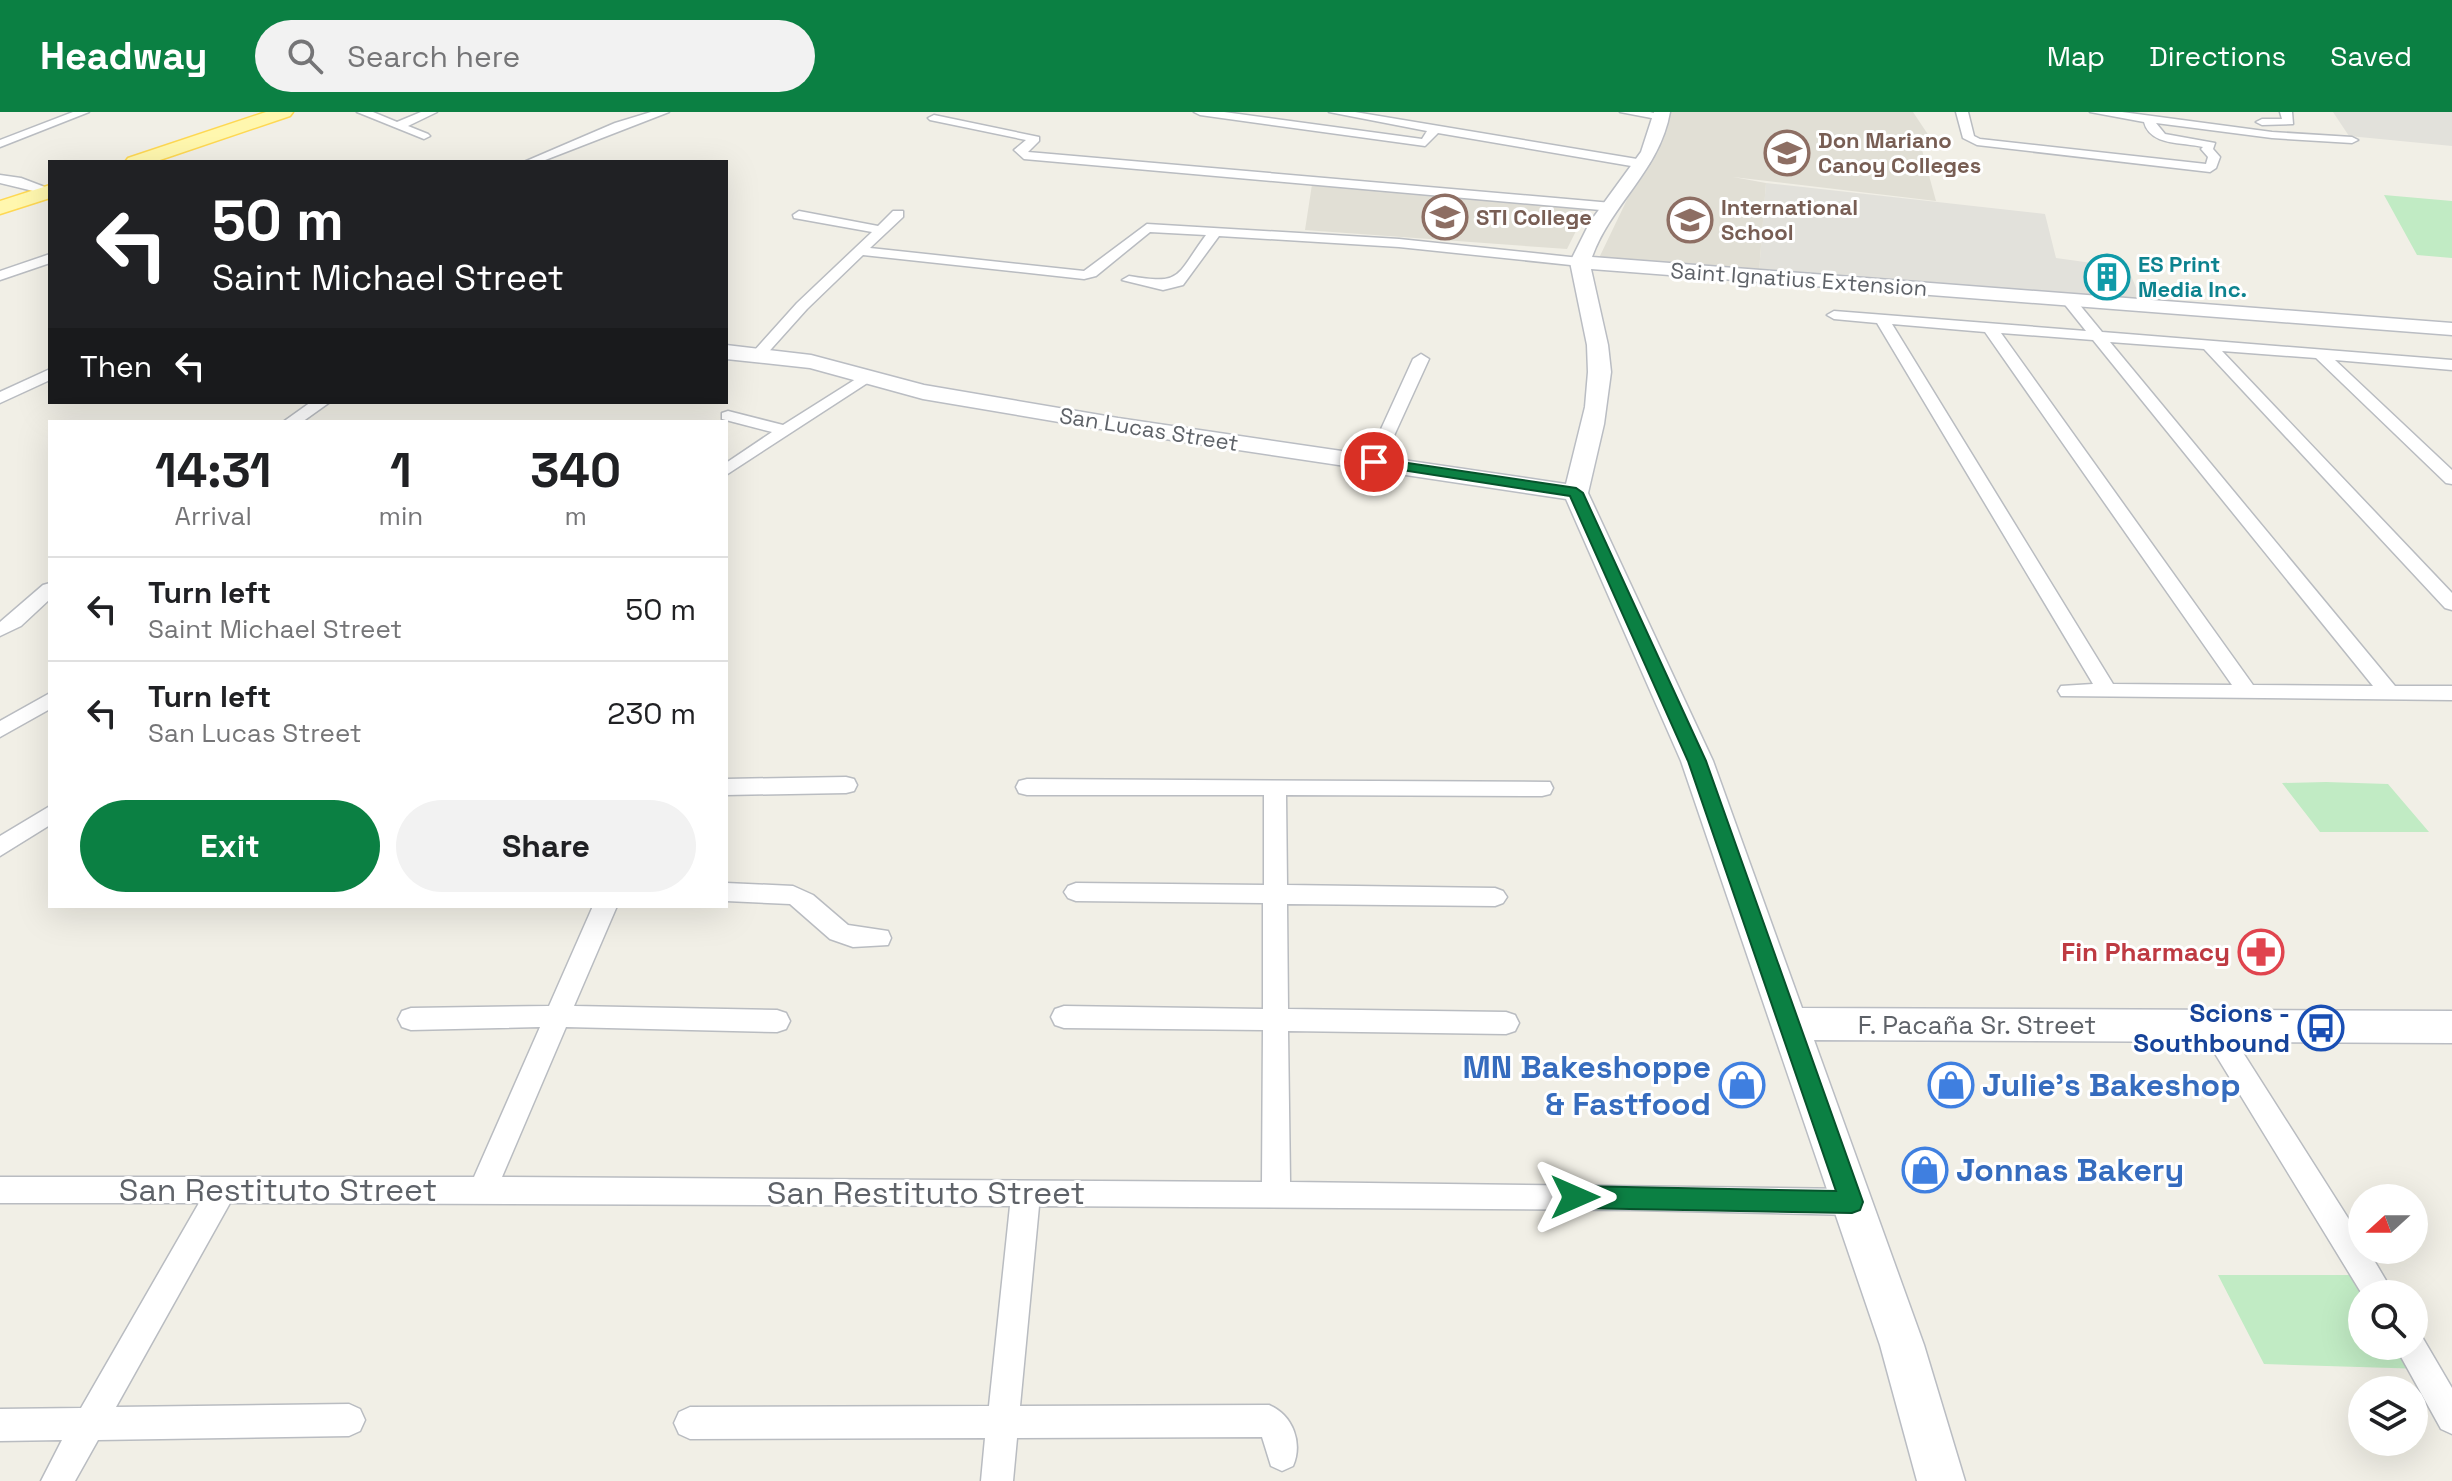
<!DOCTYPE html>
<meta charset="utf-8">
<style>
:root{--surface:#fff;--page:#f2f2f2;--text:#202124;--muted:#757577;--line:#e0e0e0;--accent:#0b8043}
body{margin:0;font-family:"Space Grotesk",sans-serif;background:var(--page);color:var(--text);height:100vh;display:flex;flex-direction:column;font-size:30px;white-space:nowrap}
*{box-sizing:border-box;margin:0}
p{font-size:26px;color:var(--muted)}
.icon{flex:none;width:44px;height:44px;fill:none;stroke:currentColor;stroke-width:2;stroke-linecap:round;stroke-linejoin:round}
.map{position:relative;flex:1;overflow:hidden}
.details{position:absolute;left:48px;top:308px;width:680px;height:488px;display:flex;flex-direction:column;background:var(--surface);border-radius:0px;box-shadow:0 8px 32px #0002}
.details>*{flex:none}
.banner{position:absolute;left:48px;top:48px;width:680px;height:244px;border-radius:0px;box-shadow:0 8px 32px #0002;background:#202124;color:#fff;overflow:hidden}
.needle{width:52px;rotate:249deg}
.tools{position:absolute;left:2348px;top:1072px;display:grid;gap:16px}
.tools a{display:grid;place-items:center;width:80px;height:80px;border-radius:50%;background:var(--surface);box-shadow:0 8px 32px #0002;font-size:40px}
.pin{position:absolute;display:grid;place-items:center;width:68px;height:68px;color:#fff;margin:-34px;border:4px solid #fff;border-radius:50%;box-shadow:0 2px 8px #0007}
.me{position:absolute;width:88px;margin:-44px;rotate:90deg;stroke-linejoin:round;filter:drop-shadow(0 0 6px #0008)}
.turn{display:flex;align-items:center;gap:28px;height:168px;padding:0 32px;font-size:36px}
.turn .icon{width:104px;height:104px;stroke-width:2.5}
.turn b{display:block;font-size:56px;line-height:68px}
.then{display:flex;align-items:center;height:76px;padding:0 32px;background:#0003;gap:16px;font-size:30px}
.eta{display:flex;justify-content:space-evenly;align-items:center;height:136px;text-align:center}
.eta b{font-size:48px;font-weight:700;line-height:56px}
.action{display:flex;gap:16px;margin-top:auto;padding:16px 32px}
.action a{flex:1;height:92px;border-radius:48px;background:var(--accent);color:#fff;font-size:32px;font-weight:700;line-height:92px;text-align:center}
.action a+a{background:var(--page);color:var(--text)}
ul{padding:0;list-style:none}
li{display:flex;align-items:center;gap:24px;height:104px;padding:0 32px;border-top:2px solid var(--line)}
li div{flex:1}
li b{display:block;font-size:30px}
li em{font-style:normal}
header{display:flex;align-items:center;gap:48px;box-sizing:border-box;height:112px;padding:0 40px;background:var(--accent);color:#fff}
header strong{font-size:38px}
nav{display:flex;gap:44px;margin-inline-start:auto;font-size:28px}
.search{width:560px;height:72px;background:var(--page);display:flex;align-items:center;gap:20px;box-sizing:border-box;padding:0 28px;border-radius:44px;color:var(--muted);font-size:30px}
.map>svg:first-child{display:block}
.industrial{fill:#e2e1db}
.education{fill:#e1dfd5}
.green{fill:#c1ebc4}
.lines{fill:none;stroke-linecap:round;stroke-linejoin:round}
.street-casing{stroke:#b9bcc1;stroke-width:3}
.secondary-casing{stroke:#babdc3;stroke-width:3}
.primary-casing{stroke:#fed853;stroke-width:3}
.street{fill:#fff;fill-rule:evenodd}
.secondary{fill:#fff;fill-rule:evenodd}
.primary{fill:#fff7ae;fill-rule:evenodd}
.route{fill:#0b8043;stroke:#07532c;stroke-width:2}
.labels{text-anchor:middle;stroke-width:6;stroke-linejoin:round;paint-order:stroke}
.far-education-label{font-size:22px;font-weight:bold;fill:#785e54;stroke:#fff;text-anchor:start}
.far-culture-label{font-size:22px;font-weight:bold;fill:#0d838f;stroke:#fff;text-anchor:start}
.far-street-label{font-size:22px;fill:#5e6268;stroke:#fff}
.health-label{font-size:26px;font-weight:bold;fill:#be3a42;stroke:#fff;text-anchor:end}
.transit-label{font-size:26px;font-weight:bold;fill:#164399;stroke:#fff;text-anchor:end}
.street-label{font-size:26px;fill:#5e6268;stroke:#fff}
.near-shop-label{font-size:32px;font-weight:bold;fill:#366cbe;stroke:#fff;text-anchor:start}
.near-street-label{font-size:32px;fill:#5e6268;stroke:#fff}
</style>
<header>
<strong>Headway</strong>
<div class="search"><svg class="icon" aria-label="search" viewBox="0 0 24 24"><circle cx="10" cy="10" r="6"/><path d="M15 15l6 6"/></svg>Search here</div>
<nav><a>Map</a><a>Directions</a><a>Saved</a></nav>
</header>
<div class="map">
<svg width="2452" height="1369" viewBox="0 0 2452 1369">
<rect width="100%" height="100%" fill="#f1efe6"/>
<path class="industrial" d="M 2333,0 L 2452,0 L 2452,34 L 2349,24 Z
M 1766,71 L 2045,102 L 2056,146 L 2128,156 L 2143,193 L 1759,160 Z"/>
<path class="education" d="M 1669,0 L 1913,0 L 1931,27 L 1919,27 L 1936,89 L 1733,65 L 1766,71 L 1759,160 L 1599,146 Z
M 1313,66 L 1590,91 L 1567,137 L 1305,118 Z"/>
<path class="green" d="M 2384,83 L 2452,89 L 2452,146 L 2417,143 Z
M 2326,670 L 2388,672 L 2429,720 L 2320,720 L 2282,671 Z
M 2218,1163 L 2367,1163 L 2362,1182 L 2362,1234 L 2410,1234 L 2424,1257 L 2264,1252 Z"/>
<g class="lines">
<g class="street-casing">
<path id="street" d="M 73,0 L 89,0 L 0,35 L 0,28 Z
M 357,0 L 373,0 L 397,10 L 421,0 L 437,0 L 408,14 L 428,22 L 430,24 L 424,27 Z
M 651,0 L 669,0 L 540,50 L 524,50 L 615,11 Z
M 1194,0 L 1224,0 L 1422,27 L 1427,19 L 1329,0 L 1355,0 L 1643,48 L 1649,52 L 1643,56 L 1438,21 L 1425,34 L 1200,3 Z
M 1620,0 L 1650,0 L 1668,5 L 1662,8 Z
M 1956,0 L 1968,0 L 1974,24 L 1980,27 L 2206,52 L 2208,45 L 2201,37 L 2203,35 C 2182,30 2150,34 2144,10 L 2090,0 L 2122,0 L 2272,20 L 2352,25 L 2358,28 L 2352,31 L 2272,26 L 2156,11 L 2165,22 L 2215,31 L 2213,37 L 2220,45 L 2216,56 L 2210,60 L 1977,33 L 1963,26 Z
M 2280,0 L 2292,0 L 2293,12 L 2262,13 L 2256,10 L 2262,7 L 2282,7 Z
M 934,3 L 1039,25 L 1039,29 L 1028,40 L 1612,91 L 1618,95 L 1612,99 L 1024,47 L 1014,38 L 1026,28 L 930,8 L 928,6 Z
M 0,63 L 21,66 L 50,77 L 50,83 L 0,71 Z
M 799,99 L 878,114 L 893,99 L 903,99 L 903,105 L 870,136 L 1084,159 L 1147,112 L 1399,127 L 1580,146 L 1587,150 L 1580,154 L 1399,135 L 1219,124 L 1183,173 L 1163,178 L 1122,168 L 1129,164 C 1183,173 1175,165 1206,123 L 1150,120 L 1096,164 L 1084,167 L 863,143 L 807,197 L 764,245 L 754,245 L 754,239 L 797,191 L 872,120 L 794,106 L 793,103 Z
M 50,142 L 50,151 L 0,168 L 0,159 Z
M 2069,185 L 2074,186 L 2102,220 L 2452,248 L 2452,258 L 2335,248 L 2452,358 L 2452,372 L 2446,371 L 2316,246 L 2222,239 L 2452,481 L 2452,498 L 2445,496 L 2204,237 L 2110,230 L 2395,574 L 2452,574 L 2452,588 L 2061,584 L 2058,579 L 2061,574 L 2093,572 L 1877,211 L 1834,207 L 1827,203 L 1834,199 L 2086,219 L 2062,189 ZM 1892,212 L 1985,220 L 2232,573 L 2113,572 ZM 2001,221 L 2093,228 L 2373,574 L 2253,573 Z
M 1421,242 L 1429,247 L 1382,350 L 1380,354 L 1368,354 L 1366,350 L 1413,247 Z
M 50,257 L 50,268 L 0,291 L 0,280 Z
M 867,260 L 872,262 L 872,268 L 726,363 L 726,351 L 772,320 L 722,307 L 722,301 L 728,299 L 783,313 Z
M 311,290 L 330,290 L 302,310 L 283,310 Z
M 50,471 L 50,487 L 21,514 L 0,524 L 0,510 L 43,473 Z
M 50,581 L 50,597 L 0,625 L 0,609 Z
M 846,665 L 854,667 L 857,673 L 854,679 L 846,681 L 726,683 L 726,667 Z
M 1027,667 L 1550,670 L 1553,676 L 1550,682 L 1542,684 L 1286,683 L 1287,773 L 1495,776 L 1503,779 L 1507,785 L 1503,791 L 1495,794 L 1287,792 L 1288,897 L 1506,900 L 1515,903 L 1519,911 L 1515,919 L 1506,922 L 1288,919 L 1290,1070 L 1852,1077 L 1862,1081 L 1866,1090 L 1862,1099 L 1852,1103 L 1635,1098 L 1039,1094 L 1020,1294 L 1269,1293 C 1293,1303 1303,1331 1293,1354 L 1282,1359 L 1271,1354 L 1262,1325 L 1017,1326 L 1013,1369 L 981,1369 L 985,1326 L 690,1327 L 679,1322 L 674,1311 L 679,1300 L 690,1295 L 989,1294 L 1010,1094 L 230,1091 L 116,1295 L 349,1292 L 360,1297 L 365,1308 L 360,1319 L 349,1324 L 98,1328 L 75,1369 L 41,1369 L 62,1328 L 0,1329 L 0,1297 L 81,1296 L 199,1091 L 0,1091 L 0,1065 L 474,1065 L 540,915 L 411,918 L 402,915 L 398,907 L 402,899 L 411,896 L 549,894 L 593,794 L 617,794 L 574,894 L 777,898 L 786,901 L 790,909 L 786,917 L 777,920 L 566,915 L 502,1065 L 1262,1070 L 1263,918 L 1064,916 L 1055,913 L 1051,905 L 1055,897 L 1064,894 L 1263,897 L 1263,791 L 1076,789 L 1068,786 L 1064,780 L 1068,774 L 1076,771 L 1264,773 L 1264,683 L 1027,683 L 1019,681 L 1016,675 L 1019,669 Z
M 50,694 L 50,713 L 0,744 L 0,724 Z
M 726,771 L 793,774 L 813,783 L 848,813 L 888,819 L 891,826 L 888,833 L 853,835 L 830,827 L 790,792 L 726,789 Z
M 2212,903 L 2221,906 L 2362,1128 L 2362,1138 L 2368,1138 L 2394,1182 L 2362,1182 L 2203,922 L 2199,914 L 2203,906 Z
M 2414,1220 L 2421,1223 L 2452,1276 L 2452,1322 L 2441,1317 L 2395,1234 L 2414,1234 Z"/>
</g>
<g class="secondary-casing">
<path id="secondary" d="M 1654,0 L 1670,0 C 1660,58 1611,92 1592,145 L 2452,211 L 2452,223 L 1591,157 L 1608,233 L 1611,260 L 1604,312 L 1588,381 L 1713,649 L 1802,896 L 2452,899 L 2452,931 L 1814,928 L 1924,1233 L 1965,1369 L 1917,1369 L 1880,1233 L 1681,649 L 1566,387 L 1118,320 L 923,287 L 810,256 L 726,247 L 726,233 L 811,243 L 924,273 L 1118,306 L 1566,372 L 1585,295 L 1588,260 L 1587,233 L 1570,150 L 1590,110 L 1641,40 Z"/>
</g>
<g class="primary-casing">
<path id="primary" d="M 266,0 L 293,0 L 290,4 L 154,50 L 125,50 L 128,46 Z
M 50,73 L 50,86 L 0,102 L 0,89 Z"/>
</g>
<use href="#street" class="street"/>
<use href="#secondary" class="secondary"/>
<use href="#primary" class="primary"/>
</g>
<path class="route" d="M 1374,346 L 1576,376 L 1583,381 L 1706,649 L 1863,1090 L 1860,1098 L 1852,1101 L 1575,1096 L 1567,1093 L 1563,1085 L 1567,1078 L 1575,1074 L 1836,1079 L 1688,649 L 1570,384 L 1369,353 L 1369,347 Z"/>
<defs>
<g id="university-ring" transform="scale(2.3)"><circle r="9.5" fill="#fff" stroke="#8d6e63" stroke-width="1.5"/><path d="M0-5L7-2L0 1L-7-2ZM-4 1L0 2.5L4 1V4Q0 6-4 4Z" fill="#8d6e63"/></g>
<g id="school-ring" transform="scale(2.3)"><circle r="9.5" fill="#fff" stroke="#8d6e63" stroke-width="1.5"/><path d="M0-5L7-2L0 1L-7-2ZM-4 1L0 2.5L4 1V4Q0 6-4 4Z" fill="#8d6e63"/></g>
<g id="building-ring" transform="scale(2.3)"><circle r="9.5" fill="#fff" stroke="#0f9aa8" stroke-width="1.5"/><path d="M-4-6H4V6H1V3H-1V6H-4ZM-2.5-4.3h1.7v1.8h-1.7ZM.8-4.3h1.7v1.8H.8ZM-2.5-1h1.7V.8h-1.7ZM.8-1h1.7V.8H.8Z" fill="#0f9aa8"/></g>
<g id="pharmacy-ring" transform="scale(2.3)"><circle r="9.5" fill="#fff" stroke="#e0444e" stroke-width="1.5"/><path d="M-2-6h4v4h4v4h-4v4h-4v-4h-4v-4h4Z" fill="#e0444e"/></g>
<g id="bus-ring" transform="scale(2.3)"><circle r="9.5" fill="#fff" stroke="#1a4fb4" stroke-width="1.5"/><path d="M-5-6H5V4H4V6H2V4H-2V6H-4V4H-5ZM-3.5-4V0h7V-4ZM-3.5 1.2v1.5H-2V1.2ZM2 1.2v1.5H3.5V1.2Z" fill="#1a4fb4"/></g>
<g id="shop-ring" transform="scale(2.3)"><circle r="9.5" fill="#fff" stroke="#3f7fe0" stroke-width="1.5"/><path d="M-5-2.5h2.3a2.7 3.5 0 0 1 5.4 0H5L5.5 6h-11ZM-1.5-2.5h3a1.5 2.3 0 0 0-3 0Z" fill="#3f7fe0"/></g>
</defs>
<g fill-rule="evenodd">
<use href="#university-ring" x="1787" y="41"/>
<use href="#university-ring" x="1445" y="105"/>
<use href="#school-ring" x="1690" y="108"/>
<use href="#building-ring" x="2107" y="165"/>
<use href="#pharmacy-ring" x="2261" y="840"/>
<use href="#bus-ring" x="2321" y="916"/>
<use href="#shop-ring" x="1742" y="973"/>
<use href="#shop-ring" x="1951" y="973"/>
<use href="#shop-ring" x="1925" y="1058"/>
</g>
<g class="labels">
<g class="far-education-label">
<text x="1818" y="36">Don Mariano<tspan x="1818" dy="25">Canoy Colleges</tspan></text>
<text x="1721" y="103">International<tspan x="1721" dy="25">School</tspan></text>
<text x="1476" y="113">STI College</text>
</g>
<g class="far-culture-label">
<text x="2138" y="160">ES Print<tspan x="2138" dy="25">Media Inc.</tspan></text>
</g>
<g class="far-street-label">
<text transform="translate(1799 167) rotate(4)" y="8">Saint Ignatius Extension</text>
<text transform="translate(1149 317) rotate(9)" y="8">San Lucas Street</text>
</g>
<g class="health-label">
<text x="2230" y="849">Fin Pharmacy</text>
</g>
<g class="transit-label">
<text x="2290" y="910">Scions -<tspan x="2290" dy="30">Southbound</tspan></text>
</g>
<g class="street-label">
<text x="1977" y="922">F. Pacaña Sr. Street</text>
</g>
<g class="near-shop-label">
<text x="1711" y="966" text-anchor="end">MN Bakeshoppe<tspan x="1711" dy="37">&amp; Fastfood</tspan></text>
<text x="1982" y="984">Julie's Bakeshop</text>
<text x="1956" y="1069">Jonnas Bakery</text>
</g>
<g class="near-street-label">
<text x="278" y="1089">San Restituto Street</text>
<text x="926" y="1092">San Restituto Street</text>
</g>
</g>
</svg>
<div class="tools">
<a><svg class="needle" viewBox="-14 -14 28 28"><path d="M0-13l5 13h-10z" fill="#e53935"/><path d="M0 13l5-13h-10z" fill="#757577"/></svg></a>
<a><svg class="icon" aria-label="search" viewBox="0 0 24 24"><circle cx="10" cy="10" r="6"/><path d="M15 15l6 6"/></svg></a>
<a><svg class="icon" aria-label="layers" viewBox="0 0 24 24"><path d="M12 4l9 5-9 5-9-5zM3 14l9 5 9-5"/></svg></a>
</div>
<div class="pin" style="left:1374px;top:350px;background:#d93025"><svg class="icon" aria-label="arrive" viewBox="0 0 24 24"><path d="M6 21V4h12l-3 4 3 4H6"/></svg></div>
<svg class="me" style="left:1575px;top:1085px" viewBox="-20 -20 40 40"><path d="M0-17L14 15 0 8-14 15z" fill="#0b8043" stroke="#fff" stroke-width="4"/></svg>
<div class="banner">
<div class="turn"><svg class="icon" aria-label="left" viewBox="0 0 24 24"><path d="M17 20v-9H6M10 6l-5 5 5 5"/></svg><div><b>50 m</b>Saint Michael Street</div></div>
<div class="then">Then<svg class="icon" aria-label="left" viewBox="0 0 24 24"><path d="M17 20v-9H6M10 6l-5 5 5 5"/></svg></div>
</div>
<section class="details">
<div class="eta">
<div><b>14:31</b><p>Arrival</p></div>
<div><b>1</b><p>min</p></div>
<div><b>340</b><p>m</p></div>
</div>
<ul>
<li><svg class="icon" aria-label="left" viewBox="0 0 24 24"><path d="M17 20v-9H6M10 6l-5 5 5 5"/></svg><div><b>Turn left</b><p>Saint Michael Street</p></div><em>50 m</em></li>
<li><svg class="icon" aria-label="left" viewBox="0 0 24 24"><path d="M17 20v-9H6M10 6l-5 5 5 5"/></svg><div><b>Turn left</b><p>San Lucas Street</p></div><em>230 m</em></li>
</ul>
<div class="action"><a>Exit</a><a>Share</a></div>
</section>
</div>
